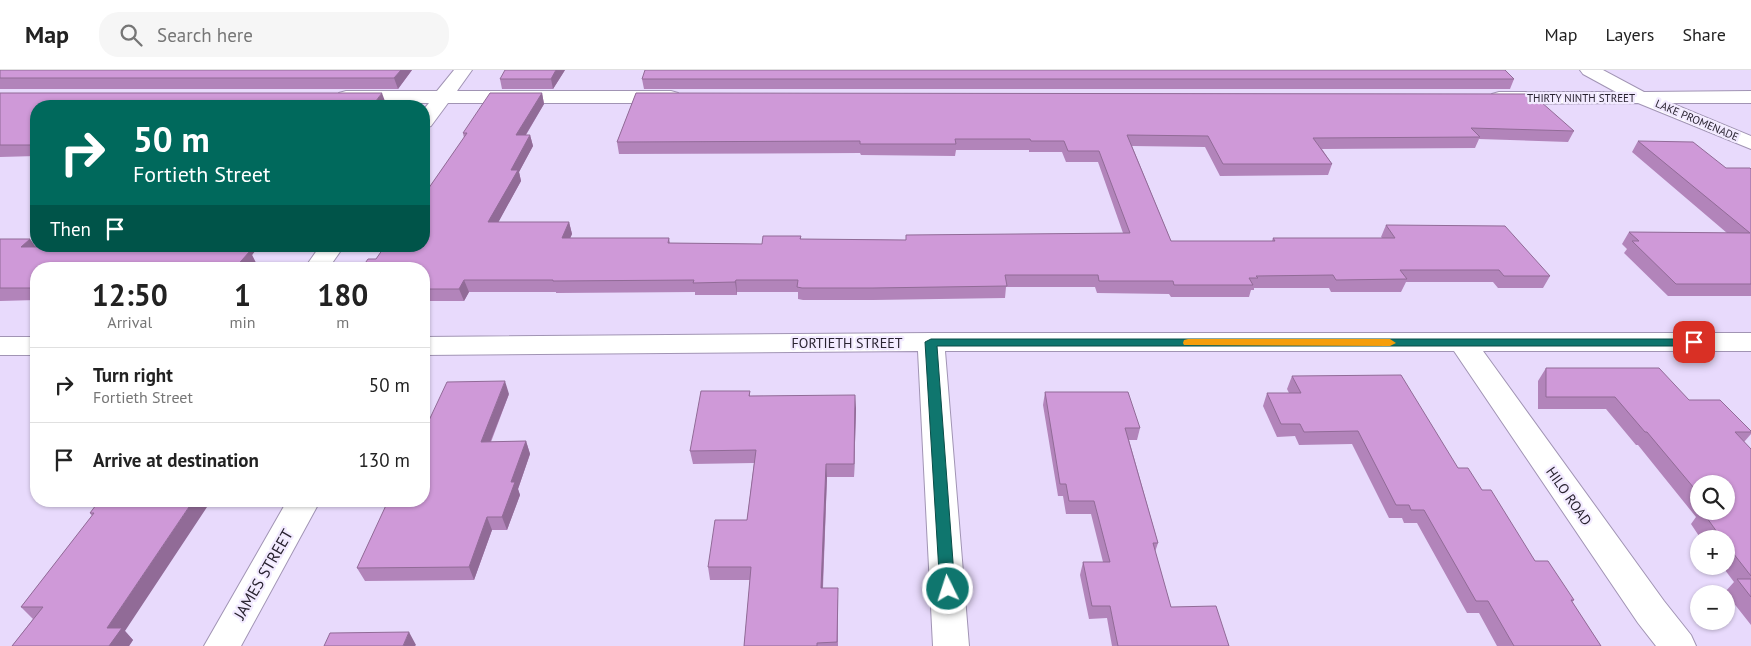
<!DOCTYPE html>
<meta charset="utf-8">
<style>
:root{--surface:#fff;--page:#f6f6f6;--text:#222;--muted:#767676;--line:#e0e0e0}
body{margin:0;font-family:"PT Sans",sans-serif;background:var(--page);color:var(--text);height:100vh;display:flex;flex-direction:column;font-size:19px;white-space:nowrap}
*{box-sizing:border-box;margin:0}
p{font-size:16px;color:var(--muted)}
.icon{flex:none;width:28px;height:28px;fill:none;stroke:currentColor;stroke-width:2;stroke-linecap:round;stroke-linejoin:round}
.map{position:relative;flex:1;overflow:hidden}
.sheet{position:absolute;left:30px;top:192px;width:400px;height:245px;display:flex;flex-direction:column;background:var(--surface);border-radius:20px;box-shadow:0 1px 4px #0004}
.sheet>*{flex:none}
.guide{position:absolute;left:30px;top:30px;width:400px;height:152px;border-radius:20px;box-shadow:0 1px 4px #0004;background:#00695c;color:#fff;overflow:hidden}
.fabs{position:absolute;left:1690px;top:405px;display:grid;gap:10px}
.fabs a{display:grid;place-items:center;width:45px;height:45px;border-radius:50%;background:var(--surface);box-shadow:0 1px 4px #0004;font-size:25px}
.pin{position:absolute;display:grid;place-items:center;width:42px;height:42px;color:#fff;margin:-21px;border-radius:10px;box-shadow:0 2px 8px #0006}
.me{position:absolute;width:55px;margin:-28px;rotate:356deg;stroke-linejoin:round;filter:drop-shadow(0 0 4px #0008)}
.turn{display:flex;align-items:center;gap:18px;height:105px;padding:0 20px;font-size:22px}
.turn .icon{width:65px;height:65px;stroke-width:2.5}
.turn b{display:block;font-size:35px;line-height:42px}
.then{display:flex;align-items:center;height:48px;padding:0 20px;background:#0003;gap:10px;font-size:19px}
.eta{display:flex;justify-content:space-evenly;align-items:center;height:85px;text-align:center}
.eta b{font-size:30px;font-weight:700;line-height:35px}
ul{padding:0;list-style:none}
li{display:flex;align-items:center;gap:15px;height:75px;padding:0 20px;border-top:1px solid var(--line)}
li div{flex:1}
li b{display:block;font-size:19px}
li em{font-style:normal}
header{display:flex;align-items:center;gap:30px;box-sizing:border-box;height:70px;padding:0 25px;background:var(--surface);border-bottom:1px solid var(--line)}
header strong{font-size:24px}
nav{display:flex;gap:28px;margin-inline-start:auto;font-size:18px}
.search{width:350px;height:45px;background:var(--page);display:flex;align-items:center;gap:12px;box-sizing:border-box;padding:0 18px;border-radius:20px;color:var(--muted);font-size:19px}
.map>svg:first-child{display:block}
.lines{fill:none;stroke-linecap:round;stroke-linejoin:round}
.minor-casing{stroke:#a194b4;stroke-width:2}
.minor{fill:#fff;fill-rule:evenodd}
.wall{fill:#b284ba;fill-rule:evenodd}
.shaded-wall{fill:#916b97}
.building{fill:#cf99d8;stroke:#916b97}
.route{fill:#0f766e;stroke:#0a4d48}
.slow{fill:#f59e0b}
.labels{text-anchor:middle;stroke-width:4.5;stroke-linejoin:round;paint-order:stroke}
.far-street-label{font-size:11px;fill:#292330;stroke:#f2eaff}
.street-label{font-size:14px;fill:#292330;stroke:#f2eaff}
.near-street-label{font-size:16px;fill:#292330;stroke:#f2eaff}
</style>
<header>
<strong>Map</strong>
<div class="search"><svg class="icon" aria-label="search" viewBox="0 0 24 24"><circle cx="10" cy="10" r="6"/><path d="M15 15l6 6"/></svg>Search here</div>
<nav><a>Map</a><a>Layers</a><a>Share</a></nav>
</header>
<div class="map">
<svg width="1751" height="576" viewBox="0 0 1751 576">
<rect width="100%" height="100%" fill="#e8dafc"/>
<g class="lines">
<g class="minor-casing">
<path id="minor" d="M 454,0 L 472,0 L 457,21 L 671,21 L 678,23 L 681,27 L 678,31 L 671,33 L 448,33 L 431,56 L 424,58 L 424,39 L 429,33 L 346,33 L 339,31 L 336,27 L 339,23 L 346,21 L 437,21 Z
M 1580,0 L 1603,0 L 1644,22 L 1751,21 L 1751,33 L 1671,33 L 1751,66 L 1751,79 L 1638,33 L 1499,34 L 1492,32 L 1489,28 L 1492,24 L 1499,22 L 1616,22 L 1583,4 Z
M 320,176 L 344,176 L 328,199 L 304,199 Z
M 931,263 L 1751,263 L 1751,281 L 1483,281 L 1664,531 L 1691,565 L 1696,576 L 1656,576 L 1638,553 L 1454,281 L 945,281 L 969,576 L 933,576 L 918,281 L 424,285 L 424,267 Z
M 0,267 L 36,267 L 36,285 L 0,285 Z
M 287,431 L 320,431 L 241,576 L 204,576 Z"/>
</g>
<use href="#minor" class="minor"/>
</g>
<path class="wall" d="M 0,0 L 412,0 L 398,19 L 0,19 Z
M 565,0 L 553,19 L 502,19 L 500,9 Z
M 642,9 L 1514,9 L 1510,19 L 644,19 Z
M 0,23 L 386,34 L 36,36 L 36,86 L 0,87 Z
M 542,23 L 544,34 L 526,65 L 530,65 L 533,76 L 519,102 L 521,111 L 498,152 L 569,152 L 572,164 L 570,168 L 669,168 L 670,173 L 762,174 L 801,166 L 801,169 L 906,170 L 1123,163 L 1098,92 L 1066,92 L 1062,82 L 1029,82 L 1029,80 L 956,80 L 955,86 L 861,85 L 860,83 L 619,84 L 617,72 L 636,23 L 1574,61 L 1568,72 L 1479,69 L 1475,78 L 1322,79 L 1332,94 L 1328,105 L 1220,106 L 1205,77 L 1132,76 L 1171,171 L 1272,171 L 1273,168 L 1382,168 L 1381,167 L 1386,155 L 1550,206 L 1543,218 L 1498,218 L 1493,212 L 1406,212 L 1401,222 L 1331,222 L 1329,218 L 1254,218 L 1254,220 L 1251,220 L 1249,227 L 1171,227 L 1169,224 L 1097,223 L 1095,217 L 1006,217 L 1005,228 L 873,230 L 803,230 L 798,229 L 798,222 L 737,222 L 737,225 L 695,225 L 695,222 L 556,223 L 556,222 L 469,222 L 464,231 L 424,231 L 424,199 L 376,189 L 426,122 L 464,68 L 463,63 Z
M 1638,71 L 1726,98 L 1751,99 L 1751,226 L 1668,226 L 1624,183 L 1627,179 L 1622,174 L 1629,162 L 1727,163 L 1632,82 Z
M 0,169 L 30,169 L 36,177 L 259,176 L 252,185 L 256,193 L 36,199 L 36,230 L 0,231 Z
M 1546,298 L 1689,330 L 1751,361 L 1751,364 L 1744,372 L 1751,379 L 1751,555 L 1725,522 L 1734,512 L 1722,496 L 1726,496 L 1726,469 L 1701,469 L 1691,454 L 1696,447 L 1638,375 L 1636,375 L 1606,339 L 1538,339 L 1538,311 ZM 1699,414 L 1726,441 L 1699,441 Z
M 1292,306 L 1458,398 L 1482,420 L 1535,491 L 1574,530 L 1572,532 L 1601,576 L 1497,576 L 1479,543 L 1467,543 L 1417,453 L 1404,453 L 1402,448 L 1389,448 L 1352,374 L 1299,375 L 1295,366 L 1277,367 L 1263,336 L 1267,323 L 1289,323 L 1287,319 Z
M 750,321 L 750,326 L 856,338 L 854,407 L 827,407 L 823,518 L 838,530 L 838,576 L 744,576 L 750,510 L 710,510 L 708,497 L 747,450 L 754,393 L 693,394 L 690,381 Z
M 1045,322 L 1140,358 L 1137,370 L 1129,370 L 1158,473 L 1155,482 L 1171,537 L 1229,576 L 1112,576 L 1107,548 L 1089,549 L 1080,505 L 1083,492 L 1103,492 L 1091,444 L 1066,444 L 1063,426 L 1058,426 L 1043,335 Z
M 509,324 L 491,372 L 526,371 L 530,384 L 518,419 L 520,425 L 507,460 L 492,460 L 474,510 L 365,511 L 357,498 L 386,436 L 384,431 L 424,431 Z
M 99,431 L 125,561 L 133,570 L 129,576 L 12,576 L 33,549 L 21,537 L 92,446 L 90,443 Z"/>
<path class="shaded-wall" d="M 401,0 L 412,0 L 398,19 L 394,8 Z
M 556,0 L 565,0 L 553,19 L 551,9 Z
M 382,23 L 386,34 L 384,36 L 372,36 Z
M 542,23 L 544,34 L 519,76 L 516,65 Z
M 530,65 L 533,76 L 519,102 L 521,111 L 492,164 L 488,152 L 511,100 Z
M 569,152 L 572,164 L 565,180 L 562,168 Z
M 30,169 L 38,181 L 21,177 Z
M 242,176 L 259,176 L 252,185 L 256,193 L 251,199 L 234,199 L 239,181 Z
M 464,210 L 469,222 L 464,231 L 459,219 Z
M 736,210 L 737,222 L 737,225 L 735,212 Z
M 505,311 L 509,324 L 485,385 L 481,372 Z
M 855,325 L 856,338 L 854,407 L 854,394 Z
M 526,371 L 530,384 L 518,419 L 520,425 L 507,460 L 502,447 L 511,412 Z
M 826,394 L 827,407 L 822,531 L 821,518 Z
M 193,431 L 211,431 L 125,561 L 133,570 L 129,576 L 109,576 L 107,558 Z
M 487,447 L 492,460 L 474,510 L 469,497 Z
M 409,562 L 416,575 L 415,576 L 403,576 Z"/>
<path class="building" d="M 0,0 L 401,0 L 394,8 L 0,8 Z
M 505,0 L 556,0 L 551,9 L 500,9 Z
M 645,0 L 1505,0 L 1514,9 L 642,9 Z
M 0,23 L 382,23 L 372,36 L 36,36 L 36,75 L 0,75 Z
M 490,23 L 542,23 L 516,65 L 530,65 L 511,100 L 518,100 L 488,152 L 569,152 L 562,168 L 669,168 L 668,173 L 762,174 L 763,166 L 801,166 L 800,169 L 906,170 L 906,165 L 1130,163 L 1099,81 L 1068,81 L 1064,71 L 1031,71 L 1030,69 L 955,69 L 956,74 L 860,74 L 860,71 L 617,72 L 636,23 L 1532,24 L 1574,61 L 1471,58 L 1480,67 L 1313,68 L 1332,94 L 1223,94 L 1208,66 L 1127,65 L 1171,171 L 1275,171 L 1273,168 L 1395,168 L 1386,155 L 1505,156 L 1550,206 L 1504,206 L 1499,200 L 1400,200 L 1407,209 L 1336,210 L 1333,205 L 1256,206 L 1258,208 L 1249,208 L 1253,215 L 1174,215 L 1173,211 L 1099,211 L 1098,205 L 1005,205 L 1007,216 L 873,218 L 802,218 L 797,217 L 798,210 L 736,210 L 735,212 L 693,213 L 694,210 L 553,211 L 553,210 L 464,210 L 459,219 L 424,219 L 424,199 L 361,199 L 368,189 L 376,189 L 385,176 L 424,176 L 424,124 L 426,122 L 467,63 L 463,63 Z
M 1638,71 L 1693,72 L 1726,98 L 1750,98 L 1751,99 L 1751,214 L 1676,214 L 1632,171 L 1639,171 L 1629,162 L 1750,163 Z
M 0,169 L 30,169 L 21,177 L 242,176 L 239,181 L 250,181 L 234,199 L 36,199 L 36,218 L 0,218 Z
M 1546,298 L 1659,298 L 1689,330 L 1720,330 L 1751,361 L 1751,362 L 1735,362 L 1751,379 L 1751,506 L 1726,474 L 1726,469 L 1722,469 L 1702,441 L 1726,441 L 1726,414 L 1699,414 L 1699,424 L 1647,362 L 1645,362 L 1615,327 L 1546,327 Z
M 1401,305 L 1458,398 L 1468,398 L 1482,420 L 1491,420 L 1535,491 L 1548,491 L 1574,530 L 1571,530 L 1601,576 L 1514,576 L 1488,531 L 1476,531 L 1424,440 L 1411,440 L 1409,435 L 1396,435 L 1358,361 L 1304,362 L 1300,354 L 1281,354 L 1267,323 L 1301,323 L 1292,306 Z
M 505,311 L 481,372 L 526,371 L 511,412 L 515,412 L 502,447 L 487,447 L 469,497 L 357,498 L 388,431 L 424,431 L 424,361 L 447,312 Z
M 701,321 L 750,321 L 749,326 L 855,325 L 854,394 L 826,394 L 821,518 L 838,518 L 837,572 L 817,573 L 817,576 L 744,576 L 751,497 L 708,497 L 715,450 L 747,450 L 756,380 L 690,381 Z
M 1045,322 L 1128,322 L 1140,358 L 1125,358 L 1158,473 L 1153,473 L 1171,537 L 1216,536 L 1229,576 L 1118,576 L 1110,536 L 1092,536 L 1083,492 L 1110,492 L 1094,431 L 1069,431 L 1066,414 L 1060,414 Z
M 99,431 L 193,431 L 107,558 L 122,558 L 109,576 L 12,576 L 43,537 L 21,537 L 94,443 L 90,443 Z
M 1737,509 L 1751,509 L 1751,527 Z
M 409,562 L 403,576 L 324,576 L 330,563 Z"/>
<path class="route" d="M 931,269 L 1694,269 L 1699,272 L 1694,276 L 937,276 L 955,519 L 953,523 L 948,525 L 943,523 L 940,519 L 925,272 Z"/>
<path class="slow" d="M 1188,269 L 1390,269 L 1396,273 L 1390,276 L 1184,275 L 1183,273 L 1184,270 Z"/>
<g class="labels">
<g class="far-street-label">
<text x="1581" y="32">THIRTY NINTH STREET</text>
<text transform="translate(1697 50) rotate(23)" y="4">LAKE PROMENADE</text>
</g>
<g class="street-label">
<text x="847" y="278">FORTIETH STREET</text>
<text transform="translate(1569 426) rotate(55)" y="5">HILO ROAD</text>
</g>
<g class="near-street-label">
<text transform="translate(263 504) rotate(-60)" y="6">JAMES STREET</text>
</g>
</g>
</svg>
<div class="fabs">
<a><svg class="icon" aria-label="search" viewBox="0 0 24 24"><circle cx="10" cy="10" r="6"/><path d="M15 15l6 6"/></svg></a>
<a>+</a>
<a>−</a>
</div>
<div class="pin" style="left:1694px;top:272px;background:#d93025"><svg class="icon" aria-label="arrive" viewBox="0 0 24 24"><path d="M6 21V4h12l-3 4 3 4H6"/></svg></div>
<svg class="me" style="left:948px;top:519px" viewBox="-20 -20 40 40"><circle r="17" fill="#0f766e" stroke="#fff" stroke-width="3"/><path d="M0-11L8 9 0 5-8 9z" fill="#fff"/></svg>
<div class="guide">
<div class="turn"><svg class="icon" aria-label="right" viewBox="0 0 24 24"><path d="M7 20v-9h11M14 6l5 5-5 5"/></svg><div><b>50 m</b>Fortieth Street</div></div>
<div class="then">Then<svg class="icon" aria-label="arrive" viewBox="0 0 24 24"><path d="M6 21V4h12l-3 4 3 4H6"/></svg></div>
</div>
<section class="sheet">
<div class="eta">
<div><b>12:50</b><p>Arrival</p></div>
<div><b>1</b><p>min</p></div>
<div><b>180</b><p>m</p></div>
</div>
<ul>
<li><svg class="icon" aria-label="right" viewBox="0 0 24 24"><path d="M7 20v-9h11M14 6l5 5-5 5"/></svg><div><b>Turn right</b><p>Fortieth Street</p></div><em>50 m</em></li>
<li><svg class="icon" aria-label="arrive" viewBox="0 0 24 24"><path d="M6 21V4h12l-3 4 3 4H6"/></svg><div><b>Arrive at destination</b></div><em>130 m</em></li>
</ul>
</section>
</div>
